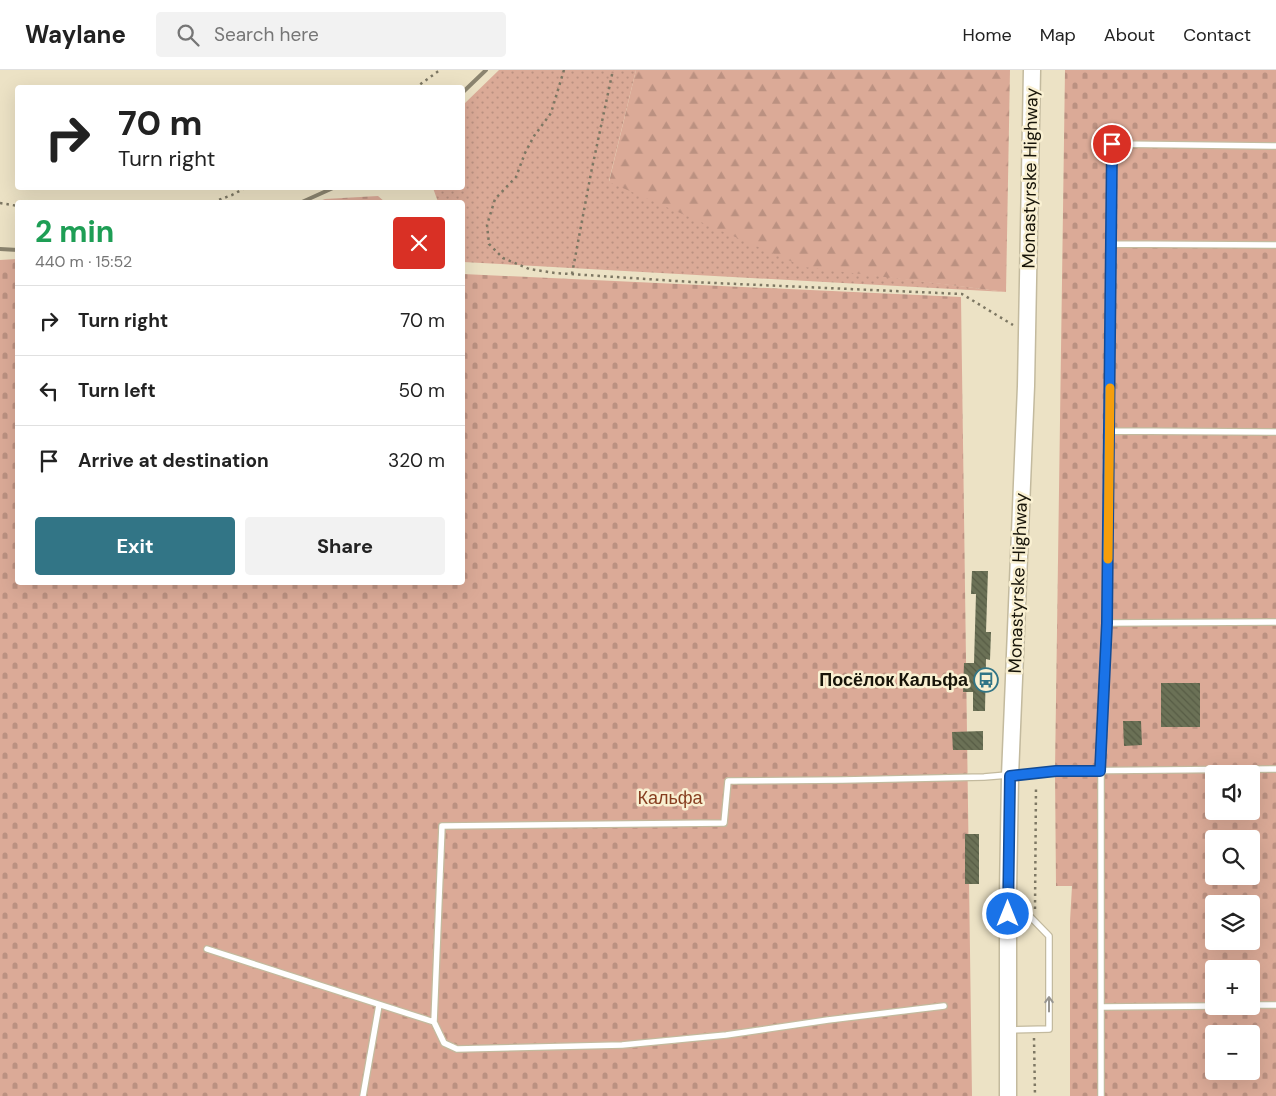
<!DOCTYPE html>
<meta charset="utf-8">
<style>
:root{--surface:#fff;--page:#f2f2f2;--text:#222;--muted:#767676;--line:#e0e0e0;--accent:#327586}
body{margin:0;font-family:"DM Sans",sans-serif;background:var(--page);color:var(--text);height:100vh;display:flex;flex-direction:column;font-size:19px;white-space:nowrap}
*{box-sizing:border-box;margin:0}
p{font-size:16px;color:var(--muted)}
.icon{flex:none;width:28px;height:28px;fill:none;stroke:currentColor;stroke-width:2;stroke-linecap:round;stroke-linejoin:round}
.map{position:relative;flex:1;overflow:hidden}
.side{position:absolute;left:15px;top:130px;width:450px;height:385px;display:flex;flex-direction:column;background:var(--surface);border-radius:5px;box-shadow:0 5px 20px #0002}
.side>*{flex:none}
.top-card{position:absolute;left:15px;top:15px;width:450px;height:105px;border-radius:5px;box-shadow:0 5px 20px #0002;background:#fff;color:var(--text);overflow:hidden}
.tools{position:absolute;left:1205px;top:695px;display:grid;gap:10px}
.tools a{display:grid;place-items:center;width:55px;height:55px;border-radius:5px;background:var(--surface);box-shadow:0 5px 20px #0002;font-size:25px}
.pin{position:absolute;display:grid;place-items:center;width:42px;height:42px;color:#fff;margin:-21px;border:2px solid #fff;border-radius:50%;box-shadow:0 1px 5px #0007}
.me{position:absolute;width:55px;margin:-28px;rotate:0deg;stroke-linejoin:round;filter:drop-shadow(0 0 4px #0008)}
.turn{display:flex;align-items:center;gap:18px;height:105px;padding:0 20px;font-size:22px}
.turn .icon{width:65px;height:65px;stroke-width:2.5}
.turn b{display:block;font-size:35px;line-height:42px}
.round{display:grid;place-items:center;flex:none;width:52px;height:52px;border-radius:5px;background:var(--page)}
.headline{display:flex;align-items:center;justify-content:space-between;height:85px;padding:0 20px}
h1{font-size:30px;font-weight:700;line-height:38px;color:#1e9e55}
.primary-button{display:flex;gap:10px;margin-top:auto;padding:10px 20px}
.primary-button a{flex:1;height:58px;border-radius:5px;background:var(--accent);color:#fff;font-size:20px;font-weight:700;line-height:58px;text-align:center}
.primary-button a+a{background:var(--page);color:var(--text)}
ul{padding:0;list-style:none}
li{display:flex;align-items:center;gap:15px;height:70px;padding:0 20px;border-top:1px solid var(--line)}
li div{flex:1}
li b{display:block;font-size:19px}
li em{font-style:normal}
header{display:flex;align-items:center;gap:30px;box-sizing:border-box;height:70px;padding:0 25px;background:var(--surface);border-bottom:1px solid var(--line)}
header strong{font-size:24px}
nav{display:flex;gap:28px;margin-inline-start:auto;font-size:18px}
.search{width:350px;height:45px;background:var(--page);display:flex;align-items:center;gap:12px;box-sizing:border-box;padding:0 18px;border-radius:5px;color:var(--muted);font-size:19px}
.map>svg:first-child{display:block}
.grass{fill:url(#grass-dots)}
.forest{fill:url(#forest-firs)}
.cemetery{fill:url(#cemetery-stones);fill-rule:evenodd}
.building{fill:url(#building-back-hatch)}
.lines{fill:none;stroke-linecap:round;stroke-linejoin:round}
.lane-casing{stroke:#c3ba9e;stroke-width:8}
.secondary-casing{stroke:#c3ba9e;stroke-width:19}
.path{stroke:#7d7763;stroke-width:2.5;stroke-dasharray:2.5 4;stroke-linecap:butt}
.lane{stroke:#fff;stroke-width:5.5}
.secondary{stroke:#fff;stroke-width:16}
.rail{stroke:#8b846f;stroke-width:4}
.oneway{stroke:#979590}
.route-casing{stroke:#114b97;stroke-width:12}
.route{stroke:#1a73e8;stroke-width:9}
.slow{stroke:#f59e0b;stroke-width:9}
.labels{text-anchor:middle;stroke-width:5;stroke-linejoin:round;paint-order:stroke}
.street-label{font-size:18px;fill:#171409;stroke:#f9f0d2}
.poi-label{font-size:18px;font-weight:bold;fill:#171409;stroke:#f9f0d2;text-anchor:end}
.park-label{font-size:18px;fill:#873e20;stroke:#f9f0d2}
</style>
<header>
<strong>Waylane</strong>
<div class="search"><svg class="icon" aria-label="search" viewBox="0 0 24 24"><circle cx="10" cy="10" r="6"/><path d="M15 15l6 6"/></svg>Search here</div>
<nav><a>Home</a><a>Map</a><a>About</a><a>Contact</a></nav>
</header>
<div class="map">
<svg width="1276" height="1026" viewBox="0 0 1276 1026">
<defs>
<pattern id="grass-dots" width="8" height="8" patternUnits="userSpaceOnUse" patternTransform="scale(1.25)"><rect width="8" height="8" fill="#dbaa97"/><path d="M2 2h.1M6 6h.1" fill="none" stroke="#bb9181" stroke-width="1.8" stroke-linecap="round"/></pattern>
<pattern id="forest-firs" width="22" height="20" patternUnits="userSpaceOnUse" patternTransform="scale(1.25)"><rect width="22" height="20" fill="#dbaa97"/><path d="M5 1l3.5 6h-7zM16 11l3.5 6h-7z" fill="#bb9181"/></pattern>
<pattern id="cemetery-stones" width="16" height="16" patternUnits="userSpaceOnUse" patternTransform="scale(1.25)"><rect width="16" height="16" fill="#dbaa97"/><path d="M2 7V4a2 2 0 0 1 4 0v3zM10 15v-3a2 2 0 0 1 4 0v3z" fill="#bb9181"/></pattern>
<pattern id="building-back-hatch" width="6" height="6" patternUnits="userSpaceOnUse" patternTransform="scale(1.25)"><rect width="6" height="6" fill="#6b7156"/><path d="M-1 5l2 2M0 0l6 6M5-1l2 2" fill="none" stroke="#575c45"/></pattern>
</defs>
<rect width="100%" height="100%" fill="#ece2c5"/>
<path class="grass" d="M 499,0 L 636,0 L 609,111 L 804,196 L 1006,222 L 463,192 L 462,132 L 438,132 L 433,118 L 462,118 L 463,35 Z"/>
<path class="forest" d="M 636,0 L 1010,0 L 1006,222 L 804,197 L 609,112 Z"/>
<path class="cemetery" d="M 1065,0 L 1276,0 L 1276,1026 L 1070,1026 L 1070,851 L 1072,816 L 1056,816 L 1055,701 ZM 1214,704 L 1251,704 L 1251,741 L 1214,741 ZM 1214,769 L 1251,769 L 1251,806 L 1214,806 ZM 1214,834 L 1251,834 L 1251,871 L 1214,871 ZM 1214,899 L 1251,899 L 1251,936 L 1214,936 ZM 1214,964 L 1251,964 L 1251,1001 L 1214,1001 Z
M 378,126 L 385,132 L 317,132 L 325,129 Z
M 17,189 L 18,512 L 462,512 L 463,204 L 961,227 L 972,1026 L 0,1026 L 0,190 Z"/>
<path class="building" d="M 972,501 L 988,501 L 986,562 L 991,562 L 990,590 L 986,589 L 985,641 L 973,641 L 973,622 L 963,622 L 964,593 L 974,593 L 976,524 L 971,524 Z
M 1161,613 L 1200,613 L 1200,657 L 1161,657 Z
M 1123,651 L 1141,651 L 1142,675 L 1124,676 Z
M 983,661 L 983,680 L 953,680 L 952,662 Z
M 965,764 L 979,764 L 979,814 L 965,814 Z"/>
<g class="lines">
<g class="lane-casing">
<path id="lane" d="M 1111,174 L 1276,175
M 1109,361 L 1276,362
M 1107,553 L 1112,74 L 1276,76
M 207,879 L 434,952 L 442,756 L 724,753 L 728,711 L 843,710 L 984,707 L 1055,701 L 1276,699
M 1251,935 L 1276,935
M 1101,937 L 1214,936
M 434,952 L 444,973 L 457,979 L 622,975 L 726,965 L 828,950 L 944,936
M 1010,960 L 1049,959 L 1049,866 L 1012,828
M 363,1026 L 379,935
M 1101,1026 L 1101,701 L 1107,553 L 1276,552"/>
</g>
<g class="secondary-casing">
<path id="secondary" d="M 1008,1026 L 1008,824 L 1010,706 L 1026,316 L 1032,0"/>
</g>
<path class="path" d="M 564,0 L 551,43 L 534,66 L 525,83 L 516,107 L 495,129 L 487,155 L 489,174 L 503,188 L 529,199 L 555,203 L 692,212 L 962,224 L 1013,255
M 415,18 L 440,0
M 213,132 L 232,125 L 245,118
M 0,133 L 18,136
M 572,204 L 591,103 L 613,0
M 1035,839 L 1036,716
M 1034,968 L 1035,1026"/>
<use href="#lane" class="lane"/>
<use href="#secondary" class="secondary"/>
<path class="rail" d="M 462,23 L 486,0
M 302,132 L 333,118
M 0,179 L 18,180"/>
</g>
<defs><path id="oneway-shaft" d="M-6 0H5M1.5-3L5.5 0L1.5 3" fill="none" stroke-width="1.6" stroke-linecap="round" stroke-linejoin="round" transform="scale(1.25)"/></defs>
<use class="oneway" href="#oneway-shaft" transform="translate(1049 934) rotate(-90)"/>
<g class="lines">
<g class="route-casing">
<path id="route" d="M 1008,844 L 1010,706 L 1056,701 L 1100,701 L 1107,553 L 1112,74"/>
</g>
<use href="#route" class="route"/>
<path class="slow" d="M 1108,489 L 1110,318"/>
</g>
<defs>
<g id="bus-ring" transform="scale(1.25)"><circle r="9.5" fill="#f9f0d2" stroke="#327586" stroke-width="1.5"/><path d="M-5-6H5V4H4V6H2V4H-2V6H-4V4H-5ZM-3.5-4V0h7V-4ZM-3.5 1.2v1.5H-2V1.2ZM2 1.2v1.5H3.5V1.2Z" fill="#327586"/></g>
</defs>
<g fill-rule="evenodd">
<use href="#bus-ring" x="986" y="610"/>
</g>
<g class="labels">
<g class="street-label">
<text transform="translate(1030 108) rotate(-89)" y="6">Monastyrske Highway</text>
<text transform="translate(1018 513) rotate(-88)" y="6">Monastyrske Highway</text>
</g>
<g class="poi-label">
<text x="968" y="616">Посёлок Кальфа</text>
</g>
<g class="park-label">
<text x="670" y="734">Кальфа</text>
</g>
</g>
</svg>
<div class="tools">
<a><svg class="icon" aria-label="sound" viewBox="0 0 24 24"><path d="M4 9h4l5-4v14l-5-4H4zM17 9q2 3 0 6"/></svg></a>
<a><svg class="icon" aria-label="search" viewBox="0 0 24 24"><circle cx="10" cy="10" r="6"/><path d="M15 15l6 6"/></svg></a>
<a><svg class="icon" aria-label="layers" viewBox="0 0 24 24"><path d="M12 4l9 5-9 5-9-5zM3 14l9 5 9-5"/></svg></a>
<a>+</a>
<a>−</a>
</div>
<div class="pin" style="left:1112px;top:74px;background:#d93025"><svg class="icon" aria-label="arrive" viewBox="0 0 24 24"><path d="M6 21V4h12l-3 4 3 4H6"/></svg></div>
<svg class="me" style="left:1008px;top:844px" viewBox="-20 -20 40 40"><circle r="17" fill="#1a73e8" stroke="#fff" stroke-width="3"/><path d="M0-11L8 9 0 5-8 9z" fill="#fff"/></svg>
<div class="top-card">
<div class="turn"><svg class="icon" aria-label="right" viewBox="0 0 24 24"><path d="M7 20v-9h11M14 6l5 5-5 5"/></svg><div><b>70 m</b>Turn right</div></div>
</div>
<section class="side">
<div class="headline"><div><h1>2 min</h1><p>440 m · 15:52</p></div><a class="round" style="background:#d93025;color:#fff"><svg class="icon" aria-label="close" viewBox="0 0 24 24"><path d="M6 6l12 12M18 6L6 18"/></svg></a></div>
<ul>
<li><svg class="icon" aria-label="right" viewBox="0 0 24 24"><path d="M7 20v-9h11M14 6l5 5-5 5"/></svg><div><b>Turn right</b></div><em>70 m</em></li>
<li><svg class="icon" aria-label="left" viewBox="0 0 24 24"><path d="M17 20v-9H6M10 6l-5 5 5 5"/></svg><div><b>Turn left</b></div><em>50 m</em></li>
<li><svg class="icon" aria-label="arrive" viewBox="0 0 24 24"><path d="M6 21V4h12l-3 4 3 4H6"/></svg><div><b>Arrive at destination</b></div><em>320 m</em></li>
</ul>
<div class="primary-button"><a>Exit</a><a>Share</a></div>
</section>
</div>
